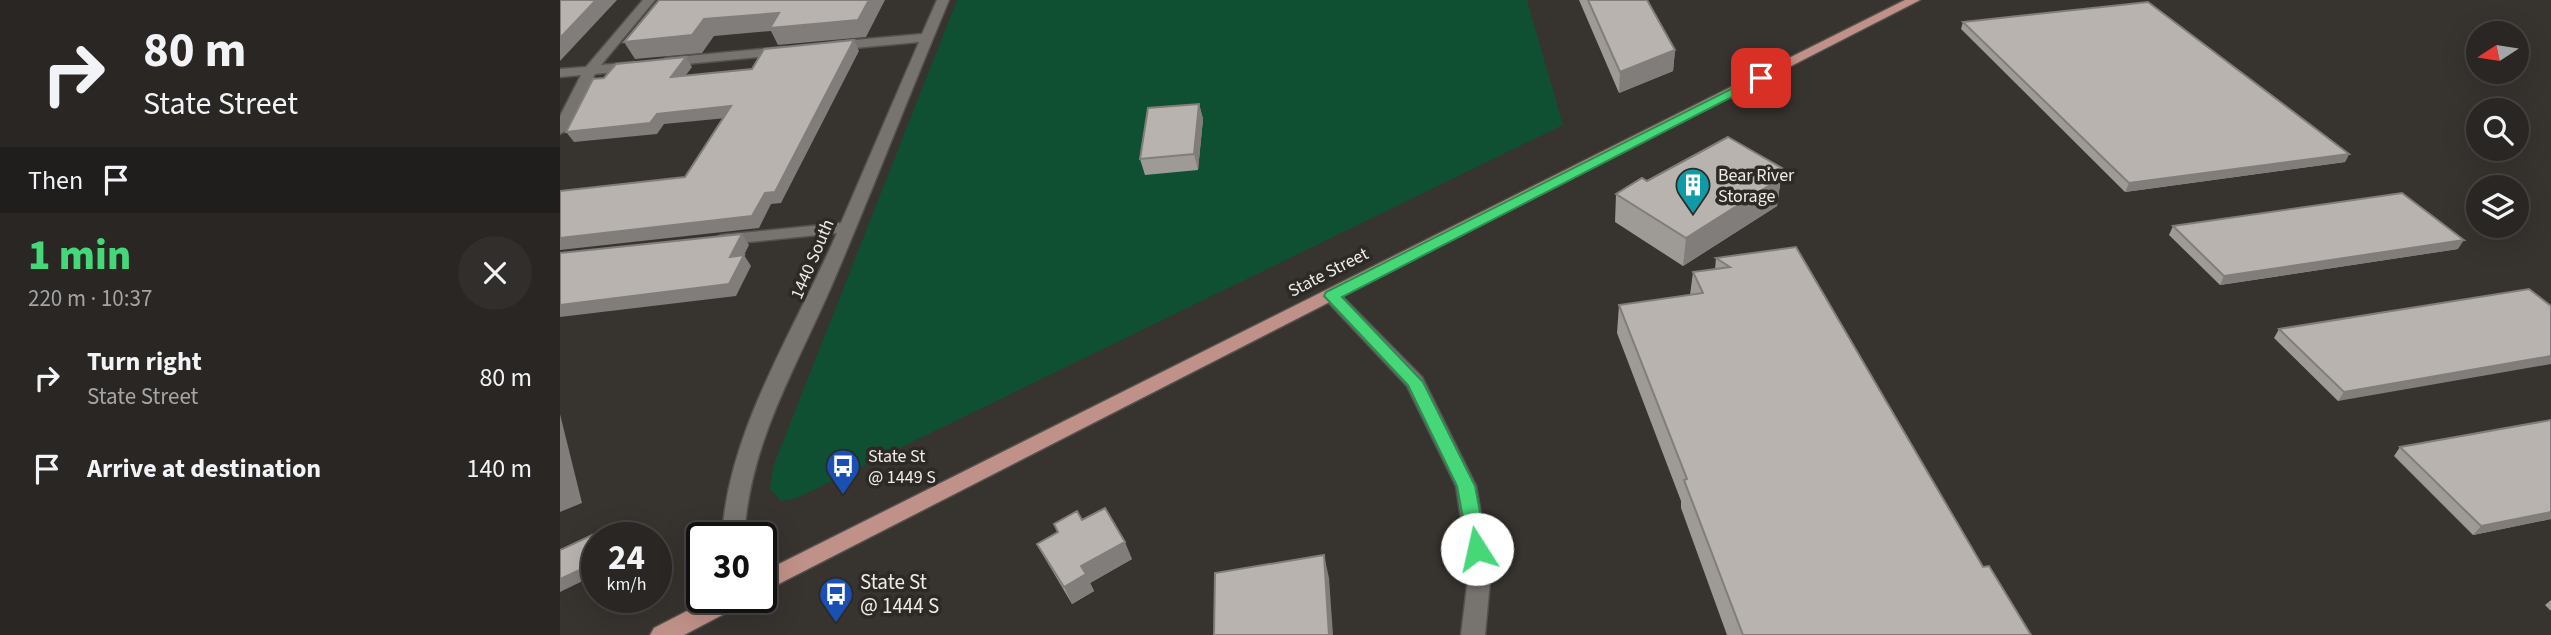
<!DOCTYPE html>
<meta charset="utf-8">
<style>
:root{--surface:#292623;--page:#312e2b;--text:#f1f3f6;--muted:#a5a5a6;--line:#454341;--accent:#46d779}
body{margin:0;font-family:"Source Sans 3",sans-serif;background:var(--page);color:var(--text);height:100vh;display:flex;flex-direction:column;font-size:26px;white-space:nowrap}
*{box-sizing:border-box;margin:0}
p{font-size:23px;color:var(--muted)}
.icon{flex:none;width:38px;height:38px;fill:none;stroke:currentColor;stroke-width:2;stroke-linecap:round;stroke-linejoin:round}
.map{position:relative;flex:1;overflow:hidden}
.sheet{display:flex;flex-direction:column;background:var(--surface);width:560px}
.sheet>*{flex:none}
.top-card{background:#292623;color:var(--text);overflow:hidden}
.needle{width:46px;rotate:258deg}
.buttons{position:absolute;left:1906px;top:21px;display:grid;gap:14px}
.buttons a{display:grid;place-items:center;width:63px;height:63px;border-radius:50%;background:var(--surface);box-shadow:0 7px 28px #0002,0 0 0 2px var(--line);font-size:35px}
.speed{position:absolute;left:21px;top:522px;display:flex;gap:14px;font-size:35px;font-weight:700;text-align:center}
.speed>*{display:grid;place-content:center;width:91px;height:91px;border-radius:50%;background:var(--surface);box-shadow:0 7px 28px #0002,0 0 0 2px var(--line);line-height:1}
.speed small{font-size:18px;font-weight:400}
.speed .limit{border:4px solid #111;border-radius:10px;background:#fff;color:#111}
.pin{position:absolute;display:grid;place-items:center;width:60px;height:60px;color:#fff;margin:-30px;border-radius:14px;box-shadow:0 4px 10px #0006}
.me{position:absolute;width:77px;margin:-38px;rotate:350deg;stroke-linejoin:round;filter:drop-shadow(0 0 5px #0008)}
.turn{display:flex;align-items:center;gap:24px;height:147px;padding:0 28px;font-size:32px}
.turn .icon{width:91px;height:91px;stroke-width:2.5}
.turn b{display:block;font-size:49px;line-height:60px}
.then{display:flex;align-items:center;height:66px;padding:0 28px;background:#0003;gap:14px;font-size:26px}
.round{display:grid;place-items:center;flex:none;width:74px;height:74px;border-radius:37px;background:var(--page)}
.overview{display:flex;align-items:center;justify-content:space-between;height:119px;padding:0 28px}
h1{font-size:42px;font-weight:800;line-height:52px;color:var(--accent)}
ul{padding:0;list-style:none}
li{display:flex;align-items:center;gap:21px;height:91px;padding:0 28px}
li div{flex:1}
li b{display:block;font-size:26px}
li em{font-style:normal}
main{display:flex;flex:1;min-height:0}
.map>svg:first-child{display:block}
.green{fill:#0f5033}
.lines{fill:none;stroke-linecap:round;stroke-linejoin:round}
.minor-casing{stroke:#54514e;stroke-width:3}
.major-casing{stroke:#54514e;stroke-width:3}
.minor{fill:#77736f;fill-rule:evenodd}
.major{fill:#c09188;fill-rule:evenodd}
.wall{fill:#9e9a96}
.shaded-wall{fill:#817d7a}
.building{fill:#b8b3ae;stroke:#817d7a;stroke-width:2}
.route{fill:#46d779;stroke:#2e8c4f;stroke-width:2}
.labels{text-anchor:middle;stroke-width:7;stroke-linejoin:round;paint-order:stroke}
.poi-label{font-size:18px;fill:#eeebe9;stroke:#2d2925;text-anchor:start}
.street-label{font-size:18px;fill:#eeebe9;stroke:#2d2925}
.near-poi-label{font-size:21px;fill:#eeebe9;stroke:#2d2925;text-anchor:start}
</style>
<main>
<section class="sheet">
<div class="top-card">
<div class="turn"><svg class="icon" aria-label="right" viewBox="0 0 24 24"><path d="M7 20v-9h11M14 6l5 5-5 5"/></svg><div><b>80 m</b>State Street</div></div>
<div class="then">Then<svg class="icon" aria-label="arrive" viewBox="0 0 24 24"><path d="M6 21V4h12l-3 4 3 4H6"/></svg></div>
</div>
<div class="overview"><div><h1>1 min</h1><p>220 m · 10:37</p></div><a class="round"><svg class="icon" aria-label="close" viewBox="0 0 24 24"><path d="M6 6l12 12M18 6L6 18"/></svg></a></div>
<ul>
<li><svg class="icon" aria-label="right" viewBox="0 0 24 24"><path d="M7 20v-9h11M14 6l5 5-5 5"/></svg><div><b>Turn right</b><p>State Street</p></div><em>80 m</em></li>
<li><svg class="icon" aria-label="arrive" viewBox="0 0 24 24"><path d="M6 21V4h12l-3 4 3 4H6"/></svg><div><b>Arrive at destination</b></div><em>140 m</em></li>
</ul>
</section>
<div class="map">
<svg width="1991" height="635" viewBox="0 0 1991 635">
<rect width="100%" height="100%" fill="#37332f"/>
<path class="green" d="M 397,0 L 967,0 L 1003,125 L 237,498 L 221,501 L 210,489 L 213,467 Z"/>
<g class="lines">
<g class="minor-casing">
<path id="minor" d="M 83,0 L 95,0 L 41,65 L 74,62 L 81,66 L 74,70 L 35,74 L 7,130 L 0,134 L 0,116 L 21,75 L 0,77 L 0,69 L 26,67 Z
M 377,0 L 389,0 C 349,95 312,192 271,287 C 234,372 190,442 184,537 L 162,537 C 168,430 235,330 277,233 L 161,245 L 153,240 L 161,235 L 281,223 L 359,42 L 273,50 L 267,46 L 273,42 L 362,34 Z
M 224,47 L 229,48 L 229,54 L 106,66 L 99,62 L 106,58 Z
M 772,290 L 778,292 L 862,377 L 916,486 L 931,570 L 925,635 L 901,635 L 909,570 L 896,486 L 847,386 L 766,300 L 763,296 Z"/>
</g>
<g class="major-casing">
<path id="major" d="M 1345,0 L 1360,0 L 201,593 L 201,573 Z
M 154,597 L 186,597 L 183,604 L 124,635 L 90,635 L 94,628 Z"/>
</g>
<use href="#minor" class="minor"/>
<use href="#major" class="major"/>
</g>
<path class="wall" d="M 1019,0 L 1087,0 L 1115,50 L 1113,71 L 1059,93 Z
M 1403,22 L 1789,154 L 1785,162 L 1565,192 L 1401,29 Z
M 639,104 L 643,119 L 638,170 L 585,175 L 580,159 Z
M 1221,178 L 1217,206 L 1123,266 L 1055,222 L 1056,194 L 1087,181 Z
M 1613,226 L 1898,249 L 1660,285 L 1609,235 Z
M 1236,247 L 1423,567 L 1471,635 L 1167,635 L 1121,508 L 1121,501 L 1057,333 L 1059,305 L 1130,295 L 1133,272 L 1155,269 L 1156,258 Z
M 1991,306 L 1778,401 L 1714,338 L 1719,329 Z
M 1991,420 L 1991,519 L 1913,535 L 1834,456 L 1840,447 Z
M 522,520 L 572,559 L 530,583 L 534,591 L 512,604 L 486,560 L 477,544 Z
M 1991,600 L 1991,611 L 1985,605 Z"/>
<path class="shaded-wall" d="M 36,0 L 57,0 L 0,61 L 0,38 Z
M 309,0 L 325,0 L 306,37 L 218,45 L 211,31 L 154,36 L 142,53 L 75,59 L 64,42 L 144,19 Z
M 294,40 L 299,51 L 221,203 L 211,204 L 199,228 L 0,250 L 0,238 L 205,193 Z
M 1115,50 L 1113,71 L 1059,93 L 1060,72 Z
M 126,57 L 132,67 L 117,87 L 111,77 Z
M 639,104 L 643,119 L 638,170 L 634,154 Z
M 171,106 L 177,117 L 104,124 L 97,134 L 14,142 L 6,132 L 97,114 Z
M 1789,154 L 1785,162 L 1565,192 L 1569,183 Z
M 1222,168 L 1217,206 L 1123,266 L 1126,238 Z
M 182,234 L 189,245 L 184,255 L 191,266 L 176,296 L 0,317 L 0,305 L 170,257 Z
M 1904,240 L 1898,249 L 1660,285 L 1664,276 Z
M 1991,356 L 1991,364 L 1778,401 L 1784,392 Z
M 0,414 L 22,503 L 0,512 Z
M 1991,512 L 1991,519 L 1913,535 L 1921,526 Z
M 54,525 L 62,534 L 62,537 L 57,537 Z
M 565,542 L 572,559 L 530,583 L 534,591 L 512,604 L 504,587 L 521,566 Z
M 764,555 L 769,578 L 773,635 L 769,635 Z
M 37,562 L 37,574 L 0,592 L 0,579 Z"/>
<path class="building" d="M 0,0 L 36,0 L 0,38 Z
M 99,0 L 309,0 L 298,20 L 210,28 L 219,13 L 144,19 L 132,35 L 64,42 Z
M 1028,0 L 1087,0 L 1115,50 L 1060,72 Z
M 1588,2 L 1789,154 L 1569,183 L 1403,22 Z
M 294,40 L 215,192 L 205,193 L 192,216 L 0,238 L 0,191 L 125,177 L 171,106 L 97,114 L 90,123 L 6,132 L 33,79 L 44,78 L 56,64 L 126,57 L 111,77 L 192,69 L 204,49 Z
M 639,104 L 634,154 L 580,159 L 588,108 Z
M 1168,137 L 1222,168 L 1214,174 L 1221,178 L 1126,238 L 1056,194 L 1082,178 L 1087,181 Z
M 1842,193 L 1904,240 L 1664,276 L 1613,226 Z
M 182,234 L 170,257 L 184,255 L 169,284 L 0,305 L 0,253 Z
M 1236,247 L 1423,567 L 1429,566 L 1471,635 L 1183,635 L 1124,480 L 1127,479 L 1059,305 L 1143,293 L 1133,272 L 1170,267 L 1156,258 Z
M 1969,289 L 1991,306 L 1991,356 L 1784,392 L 1719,329 Z
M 1991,420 L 1991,512 L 1921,526 L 1840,447 Z
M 545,508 L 565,542 L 521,566 L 526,574 L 504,587 L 477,544 L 498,532 L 494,524 L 517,511 L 522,520 Z
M 54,525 L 57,537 L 37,537 L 37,562 L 0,579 L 0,550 Z
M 764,555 L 769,635 L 654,635 L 655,573 Z"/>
<path class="route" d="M 1201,74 L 1207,78 L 1205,80 L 782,297 L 863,382 L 915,486 L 927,549 L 924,555 L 917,557 L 910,555 L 897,486 L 848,385 L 764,296 L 766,292 Z"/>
<defs>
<g id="building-pin" transform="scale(1.75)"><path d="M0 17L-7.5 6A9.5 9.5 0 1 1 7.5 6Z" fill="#0f9aa8" stroke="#2d2925"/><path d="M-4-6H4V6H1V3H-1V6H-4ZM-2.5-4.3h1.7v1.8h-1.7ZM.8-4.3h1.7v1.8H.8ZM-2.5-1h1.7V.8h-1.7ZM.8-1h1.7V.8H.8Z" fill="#fff"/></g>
<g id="bus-pin" transform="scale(1.75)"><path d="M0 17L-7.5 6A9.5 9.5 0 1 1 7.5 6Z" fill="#1a4fb4" stroke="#2d2925"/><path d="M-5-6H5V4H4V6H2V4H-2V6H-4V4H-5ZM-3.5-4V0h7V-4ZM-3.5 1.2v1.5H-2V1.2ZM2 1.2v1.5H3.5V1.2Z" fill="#fff"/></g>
</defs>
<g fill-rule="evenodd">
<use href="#building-pin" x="1133" y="185"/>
<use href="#bus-pin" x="283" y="466"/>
<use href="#bus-pin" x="276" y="594"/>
</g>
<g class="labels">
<g class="poi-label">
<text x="1158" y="181">Bear River<tspan x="1158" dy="21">Storage</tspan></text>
<text x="308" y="462">State St<tspan x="308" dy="21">@ 1449 S</tspan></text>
</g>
<g class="street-label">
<text transform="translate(252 259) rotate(-67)" y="6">1440 South</text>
<text transform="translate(768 272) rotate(-27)" y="6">State Street</text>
</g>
<g class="near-poi-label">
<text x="300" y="589">State St<tspan x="300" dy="24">@ 1444 S</tspan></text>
</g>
</g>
</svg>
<div class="buttons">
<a><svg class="needle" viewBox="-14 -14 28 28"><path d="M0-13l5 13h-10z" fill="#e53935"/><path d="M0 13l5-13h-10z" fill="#a5a5a6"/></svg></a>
<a><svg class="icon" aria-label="search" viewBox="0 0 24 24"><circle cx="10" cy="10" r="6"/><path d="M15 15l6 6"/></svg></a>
<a><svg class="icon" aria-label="layers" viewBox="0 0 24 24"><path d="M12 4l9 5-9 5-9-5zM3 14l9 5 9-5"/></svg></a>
</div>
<div class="speed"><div>24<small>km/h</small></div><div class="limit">30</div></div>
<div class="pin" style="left:1201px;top:78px;background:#d93025"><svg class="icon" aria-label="arrive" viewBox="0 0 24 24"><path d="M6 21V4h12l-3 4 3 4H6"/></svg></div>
<svg class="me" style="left:917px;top:549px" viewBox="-20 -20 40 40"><circle r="19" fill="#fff"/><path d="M0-13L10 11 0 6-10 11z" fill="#46d779"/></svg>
</div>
</main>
